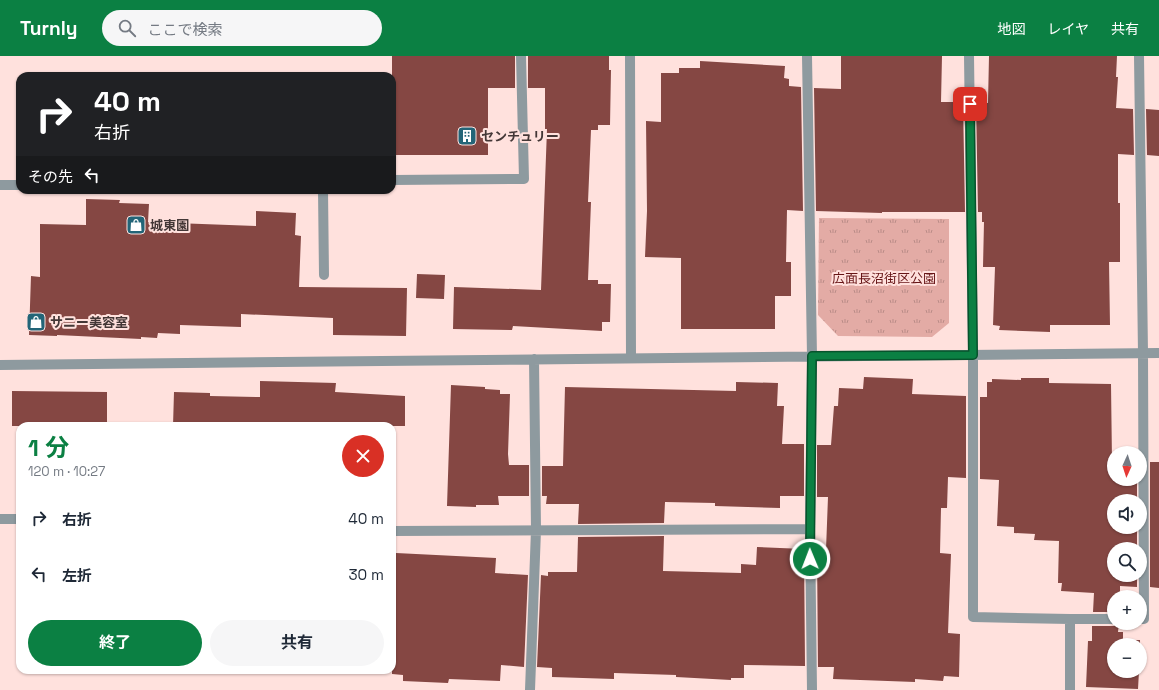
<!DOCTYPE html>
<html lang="ja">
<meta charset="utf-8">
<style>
:root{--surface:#fff;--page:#f6f6f7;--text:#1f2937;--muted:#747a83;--accent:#0b8043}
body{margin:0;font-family:"Space Grotesk","Noto Sans JP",sans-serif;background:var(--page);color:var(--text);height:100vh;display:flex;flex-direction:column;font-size:15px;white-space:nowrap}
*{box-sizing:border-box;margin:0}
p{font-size:13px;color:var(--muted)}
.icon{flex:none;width:22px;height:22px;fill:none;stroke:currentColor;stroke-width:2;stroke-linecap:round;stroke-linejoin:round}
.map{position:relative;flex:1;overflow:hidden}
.panel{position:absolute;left:16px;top:366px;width:380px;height:252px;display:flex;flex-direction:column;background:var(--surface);border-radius:12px;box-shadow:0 1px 3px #0004}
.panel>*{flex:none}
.guide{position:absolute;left:16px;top:16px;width:380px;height:122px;border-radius:12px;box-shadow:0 1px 3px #0004;background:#202124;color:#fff;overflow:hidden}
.needle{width:26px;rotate:183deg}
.buttons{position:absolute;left:1107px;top:390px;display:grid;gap:8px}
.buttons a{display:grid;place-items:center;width:40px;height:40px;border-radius:50%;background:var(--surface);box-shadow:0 1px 3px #0004;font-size:20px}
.pin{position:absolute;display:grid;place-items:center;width:34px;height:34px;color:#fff;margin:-17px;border-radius:8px;box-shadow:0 2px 6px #0006}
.me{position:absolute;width:44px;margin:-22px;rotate:359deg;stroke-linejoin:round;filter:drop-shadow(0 0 3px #0008)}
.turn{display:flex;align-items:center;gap:14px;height:84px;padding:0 12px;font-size:18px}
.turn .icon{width:52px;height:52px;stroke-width:2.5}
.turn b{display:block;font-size:28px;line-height:34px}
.then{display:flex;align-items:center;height:38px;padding:0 12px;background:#0003;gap:8px;font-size:15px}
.round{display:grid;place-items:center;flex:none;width:42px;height:42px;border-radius:21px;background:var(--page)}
.overview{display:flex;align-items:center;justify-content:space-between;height:68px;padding:0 12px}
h1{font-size:24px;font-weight:700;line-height:30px;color:var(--accent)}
.action{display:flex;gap:8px;margin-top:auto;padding:8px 12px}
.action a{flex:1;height:46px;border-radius:24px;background:var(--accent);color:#fff;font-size:16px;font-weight:700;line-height:46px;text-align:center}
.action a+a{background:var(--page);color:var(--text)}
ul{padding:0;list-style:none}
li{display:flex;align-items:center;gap:12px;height:56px;padding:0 12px}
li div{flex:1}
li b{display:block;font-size:15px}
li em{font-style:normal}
header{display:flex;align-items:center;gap:24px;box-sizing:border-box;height:56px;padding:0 20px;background:var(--accent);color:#fff}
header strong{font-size:19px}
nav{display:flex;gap:22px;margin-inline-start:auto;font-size:14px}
.search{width:280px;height:36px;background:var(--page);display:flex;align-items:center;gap:10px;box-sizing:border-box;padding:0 14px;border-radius:22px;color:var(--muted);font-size:15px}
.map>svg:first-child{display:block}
.park{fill:url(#park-tufts)}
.building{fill:#854743}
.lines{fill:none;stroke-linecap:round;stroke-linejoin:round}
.minor{stroke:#8e9a9f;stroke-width:10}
.route-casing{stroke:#07532c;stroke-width:10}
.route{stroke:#0b8043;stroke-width:7}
.labels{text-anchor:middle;stroke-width:4;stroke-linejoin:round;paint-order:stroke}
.poi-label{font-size:13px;font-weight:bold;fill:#433736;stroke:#ffe1dd;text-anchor:start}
.park-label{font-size:13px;fill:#661415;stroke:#ffe1dd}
</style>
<header>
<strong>Turnly</strong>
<div class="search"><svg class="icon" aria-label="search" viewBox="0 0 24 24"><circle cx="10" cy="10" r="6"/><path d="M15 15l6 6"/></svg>ここで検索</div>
<nav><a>地図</a><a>レイヤ</a><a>共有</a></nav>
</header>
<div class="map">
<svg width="1159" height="634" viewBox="0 0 1159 634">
<defs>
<pattern id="park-tufts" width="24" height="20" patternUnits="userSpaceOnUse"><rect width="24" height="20" fill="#e3aba5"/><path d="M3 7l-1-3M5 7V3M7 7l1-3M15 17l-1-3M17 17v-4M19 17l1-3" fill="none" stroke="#ba8c87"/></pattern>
</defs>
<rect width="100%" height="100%" fill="#ffe1dd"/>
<path class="park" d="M 819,162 L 949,163 L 949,267 L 932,281 L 838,280 L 818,259 Z"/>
<path class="building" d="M 392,0 L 515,0 L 515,32 L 488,32 L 488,99 L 392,99 Z
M 528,0 L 609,0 L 609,14 L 611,14 L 610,69 L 598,69 L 598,74 L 591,74 L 588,146 L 591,146 L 588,224 L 598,224 L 598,228 L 611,228 L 610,266 L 602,266 L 602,275 L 513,270 L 512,274 L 453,273 L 454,231 L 541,234 L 547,73 L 545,73 L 545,32 L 528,32 Z
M 841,0 L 942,0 L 941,46 L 963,46 L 965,156 L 882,156 L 882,157 L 816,155 L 814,32 L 841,33 Z
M 989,0 L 1117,0 L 1116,21 L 1118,21 L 1116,52 L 1133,53 L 1134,99 L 1118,98 L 1118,147 L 1120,147 L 1120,206 L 1109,206 L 1110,269 L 1050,269 L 1050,276 L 999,274 L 1000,270 L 993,269 L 995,211 L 983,211 L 984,166 L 982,166 L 982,156 L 978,156 L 976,46 L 988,47 Z
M 700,5 L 785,10 L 784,22 L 789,23 L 789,30 L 801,31 L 803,155 L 787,154 L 786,206 L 791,206 L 791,240 L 775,240 L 775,273 L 681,273 L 681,202 L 645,201 L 647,155 L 646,65 L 661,66 L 661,17 L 679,17 L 679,12 L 700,12 Z
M 1146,53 L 1159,54 L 1159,100 L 1147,99 Z
M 86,143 L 120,144 L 119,147 L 149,148 L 148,166 L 256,170 L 256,155 L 296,157 L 295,179 L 301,180 L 299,231 L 407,232 L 406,280 L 333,279 L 333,262 L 241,258 L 241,271 L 180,269 L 180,278 L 158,277 L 157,282 L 141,281 L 141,283 L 57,279 L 57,280 L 29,279 L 31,220 L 40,221 L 40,168 L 86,169 Z
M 417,218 L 445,219 L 444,243 L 416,242 Z
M 864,321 L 913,323 L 912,338 L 966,340 L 966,422 L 948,421 L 947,452 L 941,452 L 940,497 L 951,498 L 948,577 L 960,578 L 959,621 L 944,620 L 943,625 L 915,623 L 915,626 L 833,623 L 834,611 L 818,611 L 817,494 L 826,494 L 828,441 L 817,441 L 817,389 L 831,389 L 834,350 L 838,350 L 839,332 L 863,333 Z
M 1021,322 L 1049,322 L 1049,327 L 1111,328 L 1112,406 L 1114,406 L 1114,423 L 1137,423 L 1137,445 L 1114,445 L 1114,471 L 1137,471 L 1137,493 L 1114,493 L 1114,519 L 1137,519 L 1137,531 L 1120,530 L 1120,541 L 1114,541 L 1114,556 L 1093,556 L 1094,537 L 1061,535 L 1062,527 L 1058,527 L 1059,485 L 1034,484 L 1035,478 L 1014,477 L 1014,471 L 997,470 L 999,424 L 980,423 L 980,341 L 987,341 L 987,326 L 992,326 L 992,323 L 1021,324 Z
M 260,325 L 336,327 L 335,336 L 405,340 L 405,370 L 173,370 L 174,336 L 210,337 L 210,340 L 260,341 Z
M 736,326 L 778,327 L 777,350 L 784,350 L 782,388 L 804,388 L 804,440 L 780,440 L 780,452 L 715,450 L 715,447 L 665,446 L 664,467 L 578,468 L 579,448 L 546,448 L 547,440 L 542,440 L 542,410 L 563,410 L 565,331 L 736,335 Z
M 451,329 L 485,331 L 485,333 L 500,334 L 500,338 L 510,338 L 508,398 L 509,409 L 529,409 L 529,440 L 498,440 L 499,449 L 476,449 L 476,451 L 447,450 Z
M 12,335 L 107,336 L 107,370 L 12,370 Z
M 1150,406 L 1159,406 L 1159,532 L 1150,531 Z
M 664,480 L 663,515 L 741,517 L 741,508 L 756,509 L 757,491 L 804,493 L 805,610 L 744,609 L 744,622 L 731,622 L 731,624 L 676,621 L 676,619 L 614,617 L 614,623 L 552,621 L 552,612 L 537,611 L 541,519 L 548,520 L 548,516 L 577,516 L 578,481 Z
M 396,497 L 496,502 L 495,517 L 528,519 L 524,611 L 501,609 L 500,625 L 449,623 L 448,627 L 403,625 L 403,619 L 392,618 L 392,575 Z
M 1119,567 L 1118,576 L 1123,576 L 1123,584 L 1140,584 L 1140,589 L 1114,589 L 1114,615 L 1139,615 L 1138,633 L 1086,631 L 1088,585 L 1092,585 L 1092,570 L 1114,570 Z"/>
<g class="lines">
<path class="minor" d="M 630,0 L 631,302
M 807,0 L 812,300 L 810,473 L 812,634
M 969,0 L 973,299 L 973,561 L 1070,563
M 1139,0 L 1143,297 L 1144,563 L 1140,563
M 392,124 L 524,123 L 521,0
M 0,129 L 20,129
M 323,134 L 324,219
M 0,309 L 1159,297
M 0,463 L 20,463
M 392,475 L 810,473
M 530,634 L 536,474 L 534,303
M 1070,634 L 1070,563 L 1114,563"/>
</g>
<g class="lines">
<g class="route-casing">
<path id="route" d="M 810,503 L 812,300 L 973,299 L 970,48"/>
</g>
<use href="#route" class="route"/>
</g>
<defs>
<g id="building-square" transform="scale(1)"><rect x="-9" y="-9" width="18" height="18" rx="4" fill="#236578" stroke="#ffe1dd"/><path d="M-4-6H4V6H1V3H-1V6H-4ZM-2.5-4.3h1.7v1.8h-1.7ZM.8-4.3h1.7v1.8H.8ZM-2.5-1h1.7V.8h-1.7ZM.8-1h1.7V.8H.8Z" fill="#fff"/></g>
<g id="shop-square" transform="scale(1)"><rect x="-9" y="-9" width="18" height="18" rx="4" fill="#236578" stroke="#ffe1dd"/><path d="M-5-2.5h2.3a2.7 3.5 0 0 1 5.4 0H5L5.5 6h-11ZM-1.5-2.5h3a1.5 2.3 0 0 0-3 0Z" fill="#fff"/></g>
</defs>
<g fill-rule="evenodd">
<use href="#building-square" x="467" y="80"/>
<use href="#shop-square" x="136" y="169"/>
<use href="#shop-square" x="36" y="266"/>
</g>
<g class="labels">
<g class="poi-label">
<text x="481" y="85">センチュリー</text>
<text x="150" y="174">城東園</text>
<text x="50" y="271">サニー美容室</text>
</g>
<g class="park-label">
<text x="884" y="227">広面長沼街区公園</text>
</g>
</g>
</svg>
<div class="buttons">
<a><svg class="needle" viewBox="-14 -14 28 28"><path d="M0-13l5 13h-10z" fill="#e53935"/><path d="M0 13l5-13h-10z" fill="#747a83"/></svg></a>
<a><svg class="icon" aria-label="sound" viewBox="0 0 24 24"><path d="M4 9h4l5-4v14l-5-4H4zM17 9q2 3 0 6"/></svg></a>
<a><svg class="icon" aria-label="search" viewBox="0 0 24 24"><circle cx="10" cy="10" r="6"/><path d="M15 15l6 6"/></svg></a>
<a>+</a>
<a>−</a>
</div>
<div class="pin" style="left:970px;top:48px;background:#d93025"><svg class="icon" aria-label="arrive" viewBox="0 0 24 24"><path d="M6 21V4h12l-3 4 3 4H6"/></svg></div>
<svg class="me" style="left:810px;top:503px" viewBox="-20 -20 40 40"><circle r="17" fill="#0b8043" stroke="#fff" stroke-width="3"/><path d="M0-11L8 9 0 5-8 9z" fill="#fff"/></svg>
<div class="guide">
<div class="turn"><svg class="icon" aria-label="right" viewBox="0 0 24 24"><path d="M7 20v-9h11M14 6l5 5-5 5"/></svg><div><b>40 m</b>右折</div></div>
<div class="then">その先<svg class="icon" aria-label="left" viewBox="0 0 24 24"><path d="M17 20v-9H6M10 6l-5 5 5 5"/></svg></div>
</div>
<section class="panel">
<div class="overview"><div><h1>1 分</h1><p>120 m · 10:27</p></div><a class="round" style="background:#d93025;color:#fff"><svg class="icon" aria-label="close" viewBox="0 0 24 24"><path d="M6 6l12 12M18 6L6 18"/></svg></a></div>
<ul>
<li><svg class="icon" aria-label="right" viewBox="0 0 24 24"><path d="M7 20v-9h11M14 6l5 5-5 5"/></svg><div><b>右折</b></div><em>40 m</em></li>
<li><svg class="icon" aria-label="left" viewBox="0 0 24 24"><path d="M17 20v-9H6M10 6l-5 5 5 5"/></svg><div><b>左折</b></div><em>30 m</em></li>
</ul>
<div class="action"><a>終了</a><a>共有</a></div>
</section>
</div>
